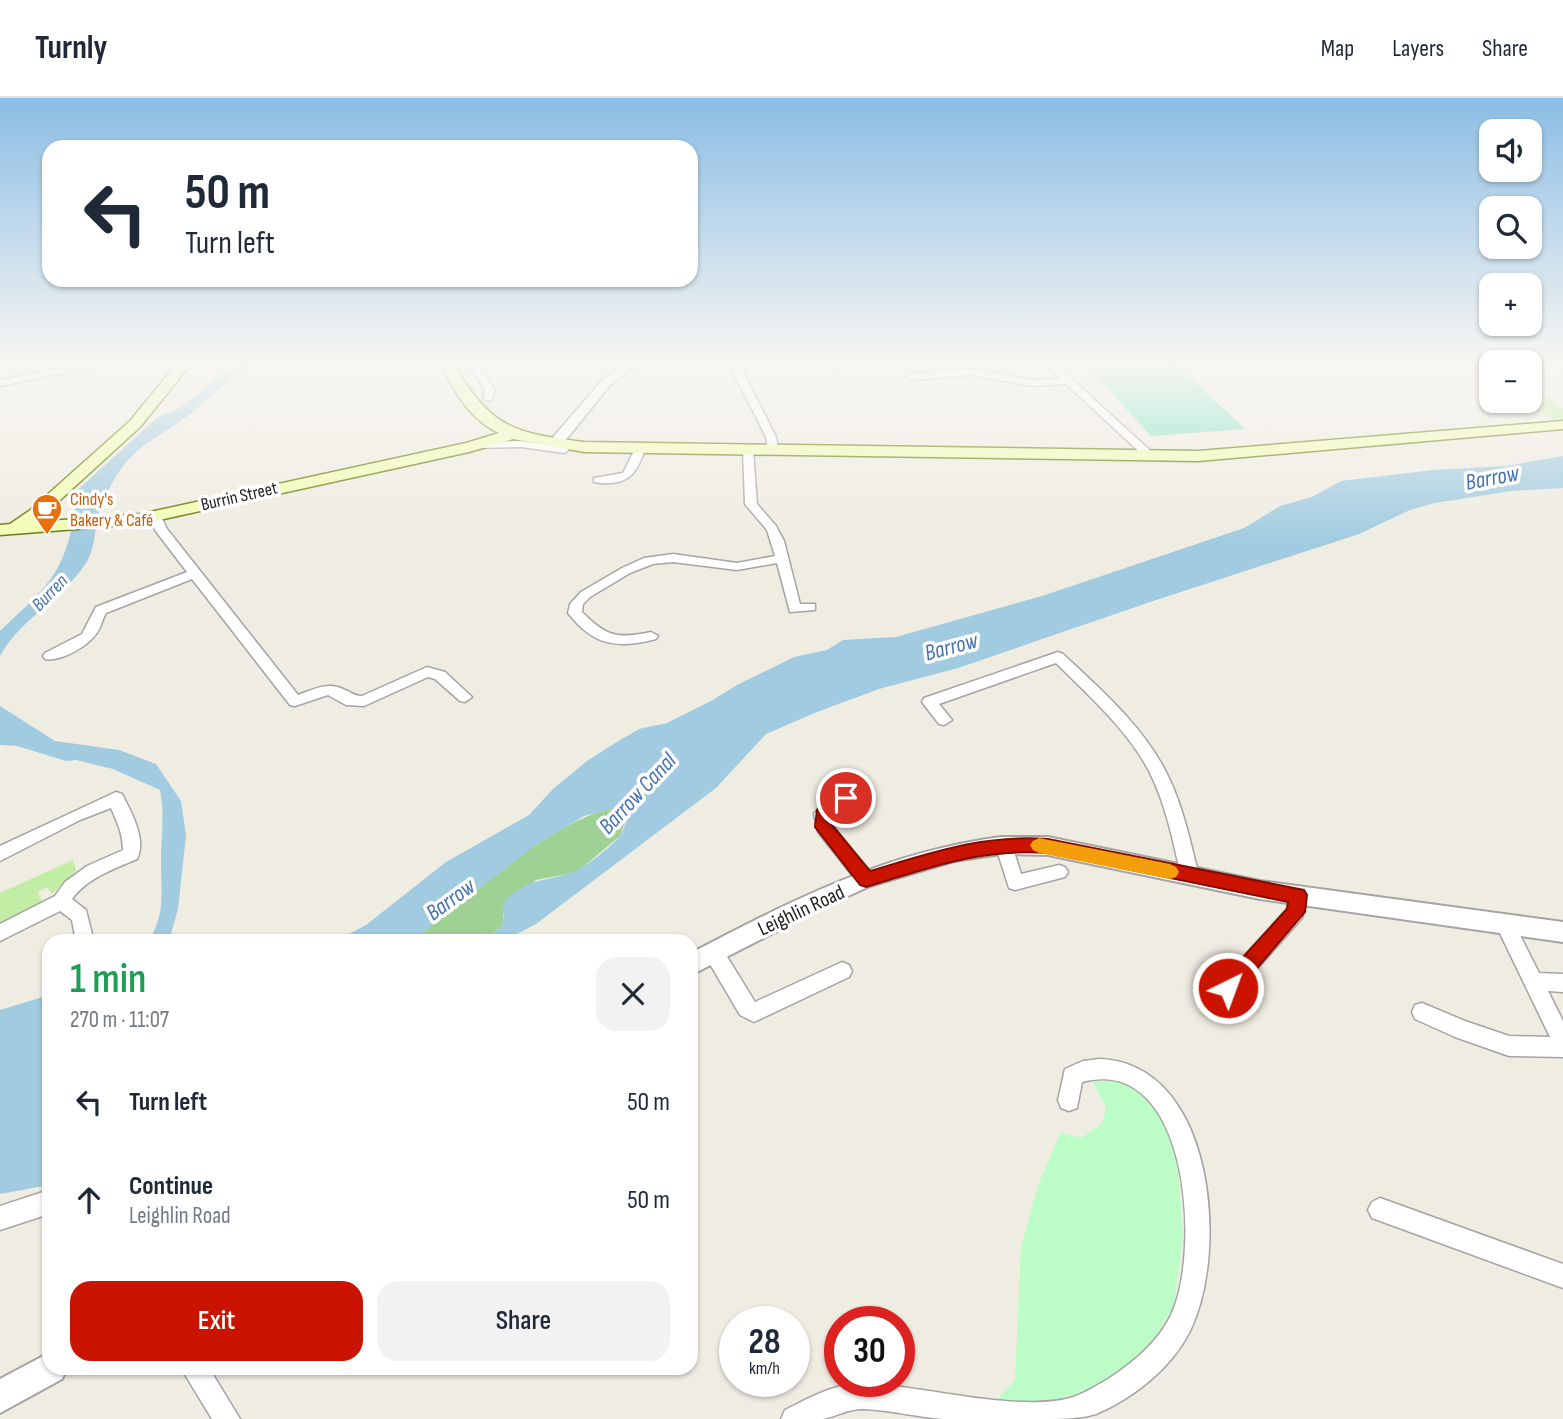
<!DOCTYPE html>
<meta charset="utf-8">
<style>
:root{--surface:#fff;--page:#f2f2f3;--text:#1f2937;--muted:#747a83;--line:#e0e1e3;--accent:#ca1300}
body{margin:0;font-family:"Sofia Sans Condensed",sans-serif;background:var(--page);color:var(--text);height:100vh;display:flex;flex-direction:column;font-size:26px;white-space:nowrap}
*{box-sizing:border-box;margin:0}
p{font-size:23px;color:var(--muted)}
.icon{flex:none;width:38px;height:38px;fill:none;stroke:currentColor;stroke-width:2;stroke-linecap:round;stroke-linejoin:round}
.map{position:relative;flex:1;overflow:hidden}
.panel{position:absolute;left:42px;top:836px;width:656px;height:441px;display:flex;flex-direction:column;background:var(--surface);border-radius:21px;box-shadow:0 2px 5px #0004}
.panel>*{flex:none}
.hud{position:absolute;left:42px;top:42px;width:656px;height:147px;border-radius:21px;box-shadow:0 2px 5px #0004;background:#fff;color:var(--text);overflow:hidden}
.fabs{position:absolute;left:1479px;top:21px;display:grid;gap:14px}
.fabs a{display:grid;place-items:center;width:63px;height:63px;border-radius:14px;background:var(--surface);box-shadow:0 2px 5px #0004;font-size:35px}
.speed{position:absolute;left:719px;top:1208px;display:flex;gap:14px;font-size:35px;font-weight:700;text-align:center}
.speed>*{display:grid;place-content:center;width:91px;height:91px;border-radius:50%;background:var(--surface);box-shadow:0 2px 5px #0004;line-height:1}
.speed small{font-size:18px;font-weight:400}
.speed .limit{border:10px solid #d22;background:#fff;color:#111}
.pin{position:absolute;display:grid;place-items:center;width:60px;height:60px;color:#fff;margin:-30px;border:4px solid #fff;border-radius:50%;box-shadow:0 2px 7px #0007}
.me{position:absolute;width:77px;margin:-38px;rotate:42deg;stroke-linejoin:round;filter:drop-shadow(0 0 5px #0008)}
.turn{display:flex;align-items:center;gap:24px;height:147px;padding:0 28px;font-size:32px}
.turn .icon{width:91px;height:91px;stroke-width:2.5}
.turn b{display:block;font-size:49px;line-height:60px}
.round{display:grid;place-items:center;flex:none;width:74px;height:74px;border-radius:21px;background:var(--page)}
.overview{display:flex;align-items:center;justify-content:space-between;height:119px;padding:0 28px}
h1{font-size:42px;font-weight:600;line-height:52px;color:#1e9e55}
.button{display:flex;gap:14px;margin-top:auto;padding:14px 28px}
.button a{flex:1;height:80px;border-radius:21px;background:var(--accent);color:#fff;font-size:28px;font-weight:600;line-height:80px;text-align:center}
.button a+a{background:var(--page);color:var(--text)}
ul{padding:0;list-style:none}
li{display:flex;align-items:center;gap:21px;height:98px;padding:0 28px}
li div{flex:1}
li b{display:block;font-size:26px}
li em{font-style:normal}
header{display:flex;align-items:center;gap:42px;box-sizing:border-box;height:98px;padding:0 35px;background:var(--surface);border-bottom:2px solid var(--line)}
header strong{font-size:33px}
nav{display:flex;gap:38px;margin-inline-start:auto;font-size:24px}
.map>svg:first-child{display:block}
.grass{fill:#c1eda4}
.forest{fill:#a0d194}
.park{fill:#bcfdc7}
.pitch{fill:#7be3c5}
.water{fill:#a0cbe0}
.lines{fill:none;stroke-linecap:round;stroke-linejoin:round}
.minor-casing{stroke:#a4a4a4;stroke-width:3}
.tertiary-casing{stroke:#a4a4a4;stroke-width:4}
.secondary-casing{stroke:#607800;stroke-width:3}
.minor{fill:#fff;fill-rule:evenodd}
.tertiary{fill:#fff;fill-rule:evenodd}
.secondary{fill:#f2fdb2;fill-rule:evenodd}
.route{fill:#ca1300;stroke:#830c00;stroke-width:2}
.slow{fill:#f59e0b}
.labels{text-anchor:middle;stroke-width:7;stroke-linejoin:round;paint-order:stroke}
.far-street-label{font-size:18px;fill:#1d1d1d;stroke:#fff}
.far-food-label{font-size:18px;fill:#c56008;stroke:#fff;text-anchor:start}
.far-water-label{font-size:19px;font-style:italic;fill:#4471b2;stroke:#fff}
.street-label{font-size:21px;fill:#1d1d1d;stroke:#fff}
.water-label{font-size:23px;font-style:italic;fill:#4471b2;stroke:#fff}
</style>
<header>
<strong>Turnly</strong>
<nav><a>Map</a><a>Layers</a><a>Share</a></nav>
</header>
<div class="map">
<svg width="1563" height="1321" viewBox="0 0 1563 1321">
<rect width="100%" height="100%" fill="#efece2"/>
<path class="grass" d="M 1539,294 L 1563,310 L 1563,321 L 1554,322 L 1525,303 L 1530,303 L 1530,297 Z
M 73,762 L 76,773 L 52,796 L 47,789 L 38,794 L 42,804 L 0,824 L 0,795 Z"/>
<path class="forest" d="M 624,708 L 629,713 L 620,738 L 583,769 L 573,775 L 536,782 L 503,816 L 504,826 L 485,843 L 412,844 C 460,803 563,713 624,708 Z"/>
<path class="park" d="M 1117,983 L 1137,990 L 1162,1015 L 1177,1060 L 1183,1139 L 1174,1208 L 1145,1254 L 1093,1290 L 1054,1303 L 994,1305 L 1015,1282 L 1021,1149 L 1039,1085 L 1060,1035 L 1081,1040 L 1102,1026 L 1106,1009 L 1093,984 Z"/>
<path class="pitch" d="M 1175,265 L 1245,331 L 1151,338 L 1090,271 Z"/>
<path class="water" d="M 246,262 L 258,263 C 230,278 208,303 182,322 C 166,334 145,344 131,359 C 119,371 110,388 103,404 C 93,423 98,446 86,465 C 63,501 20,521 0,558 L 0,533 C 34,500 60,483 71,433 C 74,419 78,410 72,397 L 158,319 L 180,310 L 222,276 Z
M 1563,358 L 1563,390 L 1511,393 L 1435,405 L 1410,412 L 1359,436 L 1153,503 L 958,570 L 879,591 L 817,614 L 766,636 L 716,690 L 536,826 L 503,843 L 485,843 L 504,826 L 503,806 C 522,782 544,783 571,775 C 582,772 611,749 619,739 C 624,733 626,721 629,714 L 624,708 L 584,718 L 537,746 L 412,843 L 336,843 L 366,827 L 446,764 L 529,717 L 553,691 L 587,663 L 612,647 L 639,631 L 667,625 L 711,603 L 737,587 L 794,559 L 827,552 L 843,542 L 896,539 L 1042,498 L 1244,430 L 1280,408 L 1312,399 L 1341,383 L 1433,372 L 1506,368 Z
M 0,608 L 55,643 L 119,652 L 156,666 L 181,703 L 186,737 L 178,811 L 169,843 L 148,843 C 166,818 161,792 161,763 C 161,739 165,716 160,692 L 113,671 L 76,662 L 66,663 L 17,648 L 0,647 Z
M 49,897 L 49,1087 L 0,1096 L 0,912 Z"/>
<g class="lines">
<g class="minor-casing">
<path id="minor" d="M 108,262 L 125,262 L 0,288 L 0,282 Z
M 466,262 L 474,262 L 495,292 L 491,303 L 483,301 L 485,292 Z
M 755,262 L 769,262 L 742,272 L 776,339 L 778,351 L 773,354 L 768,351 L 766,339 L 732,272 L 738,266 Z
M 829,262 L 837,262 L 842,268 L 834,270 Z
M 1041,262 L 1051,262 L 1154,356 L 1154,360 L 1146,360 L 1066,286 L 1031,288 L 971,277 L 911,282 L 906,279 L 911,276 L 971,271 L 1031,282 L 1061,281 Z
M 521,343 L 564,349 L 569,352 L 564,355 L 521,349 L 476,350 L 471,347 L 476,344 Z
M 636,349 L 645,351 C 636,379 625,389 594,384 L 594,380 L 623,375 Z
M 748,349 L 753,352 L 757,406 L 776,428 L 784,443 L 800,506 L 815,506 L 815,512 L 790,514 L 777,465 L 737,472 L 673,464 L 653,466 L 630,475 L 590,499 L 583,506 L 582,514 C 607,539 617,541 651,534 L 658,538 L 656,541 C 617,551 594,548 568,515 L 570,506 L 581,494 L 622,470 L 644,460 L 673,456 L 737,465 L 775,458 L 767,432 L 745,406 L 743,352 Z
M 156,414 L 160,416 L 167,431 L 298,597 C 314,591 329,583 345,592 C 353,595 354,598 362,598 L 427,569 L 445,574 L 472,599 L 465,604 L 460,603 L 435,581 L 428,579 L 364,608 L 346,607 L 328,597 L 295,608 L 290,607 L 192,481 L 106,515 C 102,522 101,530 96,536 C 87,549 60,564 45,561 L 43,558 L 45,555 L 82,536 L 96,509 L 187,474 L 155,432 L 150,418 Z
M 1058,554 L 1063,556 C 1100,591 1143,628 1166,674 C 1183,707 1190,743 1199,778 L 1196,783 L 1190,785 L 1184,783 L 1181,778 C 1173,743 1166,707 1150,675 C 1129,633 1089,598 1056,565 L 939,606 L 952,622 L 944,627 L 939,626 L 922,604 L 924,600 Z
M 859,687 L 865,689 L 867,693 C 859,704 841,708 831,718 L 832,727 L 872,777 L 875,782 L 872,787 L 866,789 L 860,787 L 818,734 L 814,716 L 827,701 Z
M 116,694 L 122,696 C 131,714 147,741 137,761 C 114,771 87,780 72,801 L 86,812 L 94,844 L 76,844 L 72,822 L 60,813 L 0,843 L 0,826 L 55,798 L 65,784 L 87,768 L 123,752 C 123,736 117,724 111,710 L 80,722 L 0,763 L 0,748 Z
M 1004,739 L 1010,741 L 1021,776 L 1059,767 L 1065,769 L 1068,774 L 1065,779 L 1015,792 L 1009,790 L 995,746 L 998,741 Z
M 1298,789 L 1304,792 L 1307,797 L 1302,820 L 1235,896 L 1228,899 L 1221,896 L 1218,890 L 1221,884 L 1287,811 L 1292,792 Z
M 1504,817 L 1511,819 L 1539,875 L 1563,876 L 1563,894 L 1548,893 L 1563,923 L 1563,959 L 1509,958 L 1455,939 L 1415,921 L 1412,914 L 1415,907 L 1422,905 L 1465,923 L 1509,938 L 1550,939 L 1495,825 L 1497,819 Z
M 714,847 L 721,849 L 755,904 L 842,864 L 849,867 L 852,873 L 849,879 L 754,924 L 740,917 L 707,861 L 705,855 L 707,849 Z
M 1100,961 C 1215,966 1229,1154 1190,1233 C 1171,1271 1133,1300 1096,1316 C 1079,1321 1058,1321 1039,1321 C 1007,1321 974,1321 943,1321 C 917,1319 890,1312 864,1311 C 846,1311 838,1318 823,1321 C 810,1321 794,1321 781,1321 L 785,1312 C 809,1300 832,1287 859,1285 C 873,1284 888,1288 901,1289 C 949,1295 1026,1312 1070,1300 C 1084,1296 1096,1288 1108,1281 C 1133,1265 1158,1244 1171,1217 C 1201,1154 1190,955 1082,984 L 1077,1010 L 1069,1013 L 1061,1010 L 1058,1002 L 1065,971 L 1083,963 Z
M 49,1092 L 49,1116 L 0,1132 L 0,1108 Z
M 1380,1100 L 1563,1166 L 1563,1190 L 1372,1120 L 1368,1112 L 1372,1104 Z
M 181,1270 L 209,1270 L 240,1321 L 212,1321 Z"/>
</g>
<g class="tertiary-casing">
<path id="tertiary" d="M 629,262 L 641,262 L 609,288 L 560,349 L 550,349 L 550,343 L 601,284 Z
M 1001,739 L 1048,739 L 1260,783 L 1563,824 L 1563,844 L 1260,801 L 1048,757 L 1001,756 L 954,763 L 870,788 L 826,808 L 691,877 L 691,855 C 793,802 886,754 1001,739 Z
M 49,1255 L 49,1270 L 67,1270 L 62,1281 L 0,1315 L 0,1281 Z"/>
</g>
<g class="secondary-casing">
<path id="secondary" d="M 180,262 L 194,262 L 140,329 L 36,424 L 141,416 L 466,345 L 499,335 C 470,323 451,289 439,262 L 451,262 C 490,328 509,335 584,344 L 1198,353 L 1563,323 L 1563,331 L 1198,363 L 584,354 L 513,341 L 469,354 L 141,426 L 0,437 L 0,427 L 10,426 L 29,413 L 130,323 Z"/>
</g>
<use href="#minor" class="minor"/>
<use href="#tertiary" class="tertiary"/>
<use href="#secondary" class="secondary"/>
</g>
<linearGradient id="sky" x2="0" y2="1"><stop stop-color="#8bbde5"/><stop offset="0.59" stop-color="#f8f6f2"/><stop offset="1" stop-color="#f8f6f2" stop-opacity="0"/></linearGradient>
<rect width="1563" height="446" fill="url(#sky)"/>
<path class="route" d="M 846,693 L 852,695 L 854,700 L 831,718 L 832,727 L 870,773 C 931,755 983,736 1048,741 L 1304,792 L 1307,797 L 1305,814 L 1235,896 L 1228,899 L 1221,896 L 1218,890 L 1221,883 L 1287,811 L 1288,804 L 1048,755 C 980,750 929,770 866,789 L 860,787 L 815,729 L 817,712 L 827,702 Z"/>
<path class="slow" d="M 1039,740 L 1170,766 L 1176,769 L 1179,774 L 1176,779 L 1170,781 L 1039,755 L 1033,752 L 1030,747 L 1033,743 Z"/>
<defs>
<g id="cafe-pin" transform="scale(1.575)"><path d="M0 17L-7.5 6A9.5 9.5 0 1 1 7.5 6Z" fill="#e8710a" stroke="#fff"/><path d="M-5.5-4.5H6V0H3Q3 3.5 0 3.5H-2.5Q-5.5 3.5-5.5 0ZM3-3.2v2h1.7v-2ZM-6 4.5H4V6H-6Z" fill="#fff"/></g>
</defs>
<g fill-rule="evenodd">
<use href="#cafe-pin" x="47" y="411"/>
</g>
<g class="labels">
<g class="far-street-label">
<text transform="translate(239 398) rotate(-13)" y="6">Burrin Street</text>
</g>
<g class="far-food-label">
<text x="70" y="407">Cindy's<tspan x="70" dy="21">Bakery &amp; Café</tspan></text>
</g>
<g class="far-water-label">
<text transform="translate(49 494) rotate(-46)" y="7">Burren</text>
</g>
<g class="street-label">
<text transform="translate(801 812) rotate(-25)" y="7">Leighlin Road</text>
</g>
<g class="water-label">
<text transform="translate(1492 379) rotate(-11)" y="8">Barrow</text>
<text transform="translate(951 548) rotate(-15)" y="8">Barrow</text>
<text transform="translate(637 695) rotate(-47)" y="8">Barrow Canal</text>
<text transform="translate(450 801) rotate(-36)" y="8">Barrow</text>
</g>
</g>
</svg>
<div class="fabs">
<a><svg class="icon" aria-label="sound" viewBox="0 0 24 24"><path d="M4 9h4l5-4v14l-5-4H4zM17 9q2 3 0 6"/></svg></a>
<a><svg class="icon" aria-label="search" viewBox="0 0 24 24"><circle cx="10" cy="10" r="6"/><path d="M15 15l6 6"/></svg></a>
<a>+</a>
<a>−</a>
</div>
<div class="speed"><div>28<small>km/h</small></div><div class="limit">30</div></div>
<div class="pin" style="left:846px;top:700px;background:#d93025"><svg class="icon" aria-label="arrive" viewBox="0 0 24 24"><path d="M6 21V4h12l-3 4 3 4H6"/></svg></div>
<svg class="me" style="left:1228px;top:890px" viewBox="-20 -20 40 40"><circle r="17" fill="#ca1300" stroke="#fff" stroke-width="3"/><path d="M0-11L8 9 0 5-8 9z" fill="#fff"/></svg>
<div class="hud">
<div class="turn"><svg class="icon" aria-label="left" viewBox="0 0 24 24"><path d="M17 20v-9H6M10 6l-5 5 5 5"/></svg><div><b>50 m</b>Turn left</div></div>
</div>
<section class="panel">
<div class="overview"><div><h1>1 min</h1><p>270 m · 11:07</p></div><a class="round"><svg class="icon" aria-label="close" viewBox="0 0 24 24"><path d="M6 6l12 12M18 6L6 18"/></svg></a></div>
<ul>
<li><svg class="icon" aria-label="left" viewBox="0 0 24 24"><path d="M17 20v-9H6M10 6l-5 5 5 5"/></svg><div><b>Turn left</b></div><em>50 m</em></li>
<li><svg class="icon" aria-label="ahead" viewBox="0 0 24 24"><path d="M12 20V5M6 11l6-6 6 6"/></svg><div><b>Continue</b><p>Leighlin Road</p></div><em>50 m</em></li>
</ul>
<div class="button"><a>Exit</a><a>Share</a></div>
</section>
</div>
